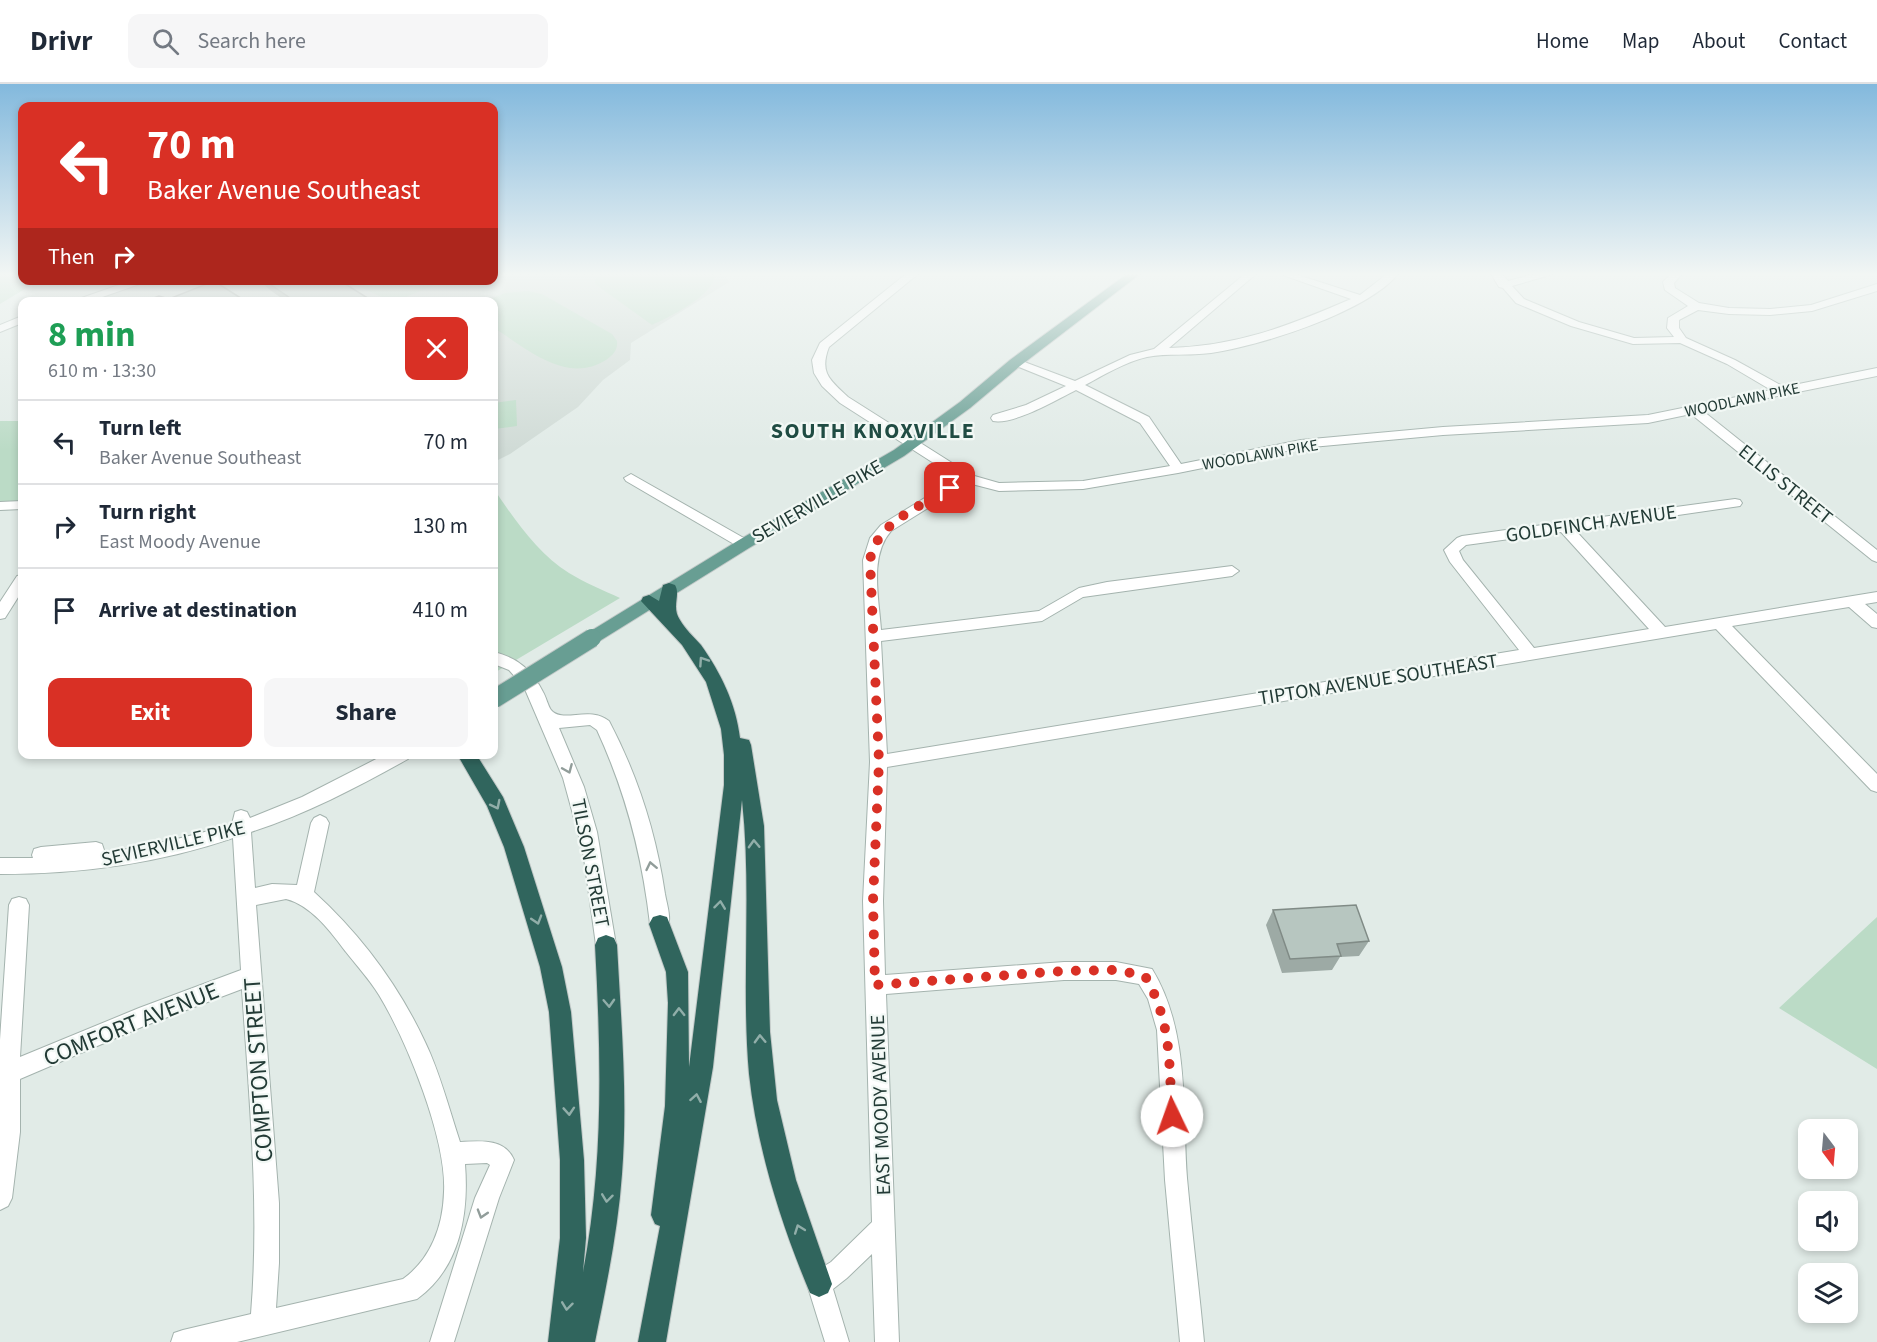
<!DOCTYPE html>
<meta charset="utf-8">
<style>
:root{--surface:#fff;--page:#f6f6f7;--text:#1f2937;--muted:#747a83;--line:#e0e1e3;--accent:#d93025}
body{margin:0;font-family:"Source Sans 3",sans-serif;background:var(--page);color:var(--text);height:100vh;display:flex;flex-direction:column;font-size:22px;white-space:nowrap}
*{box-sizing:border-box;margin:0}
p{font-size:20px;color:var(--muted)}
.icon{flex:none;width:33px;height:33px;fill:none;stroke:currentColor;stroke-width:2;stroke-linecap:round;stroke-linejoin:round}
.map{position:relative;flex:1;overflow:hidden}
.details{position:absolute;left:18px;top:213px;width:480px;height:462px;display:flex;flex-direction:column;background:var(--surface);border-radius:12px;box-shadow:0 3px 9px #0003}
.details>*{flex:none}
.top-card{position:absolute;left:18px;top:18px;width:480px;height:183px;border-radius:12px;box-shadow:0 3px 9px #0003;background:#d93025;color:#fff;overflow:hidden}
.needle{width:39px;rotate:164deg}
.tools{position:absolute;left:1798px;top:1035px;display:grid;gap:12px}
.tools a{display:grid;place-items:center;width:60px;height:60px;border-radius:12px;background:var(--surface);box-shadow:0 3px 9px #0003;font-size:30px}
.pin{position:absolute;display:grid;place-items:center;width:51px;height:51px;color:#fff;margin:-26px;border-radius:12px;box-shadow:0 3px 9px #0006}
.me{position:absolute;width:66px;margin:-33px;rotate:357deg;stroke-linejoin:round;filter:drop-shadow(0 0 4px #0008)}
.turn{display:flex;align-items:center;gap:21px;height:126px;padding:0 30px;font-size:27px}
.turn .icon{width:78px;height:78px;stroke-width:2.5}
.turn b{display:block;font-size:42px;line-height:51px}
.then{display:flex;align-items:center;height:57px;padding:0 30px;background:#0003;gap:12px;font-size:22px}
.round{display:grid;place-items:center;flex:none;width:63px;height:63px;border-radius:12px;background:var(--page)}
.summary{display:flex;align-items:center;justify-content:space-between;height:102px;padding:0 30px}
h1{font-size:36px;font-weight:700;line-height:45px;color:#1e9e55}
.button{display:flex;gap:12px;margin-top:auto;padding:12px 30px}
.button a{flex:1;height:69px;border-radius:12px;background:var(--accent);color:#fff;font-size:24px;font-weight:700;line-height:69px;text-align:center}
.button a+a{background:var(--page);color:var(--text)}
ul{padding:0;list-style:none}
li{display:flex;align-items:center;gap:18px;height:84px;padding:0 30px;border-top:2px solid var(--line)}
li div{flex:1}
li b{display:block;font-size:22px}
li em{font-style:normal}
header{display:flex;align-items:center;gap:36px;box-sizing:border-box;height:84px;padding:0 30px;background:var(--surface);border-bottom:2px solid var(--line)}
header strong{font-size:28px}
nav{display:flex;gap:33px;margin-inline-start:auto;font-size:21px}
.search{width:420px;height:54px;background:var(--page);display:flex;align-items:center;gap:15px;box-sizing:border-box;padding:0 21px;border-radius:12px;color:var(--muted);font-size:22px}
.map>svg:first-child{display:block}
.built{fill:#d0dbd6}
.green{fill:#bbdbc6}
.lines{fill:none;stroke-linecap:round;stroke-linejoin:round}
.minor-casing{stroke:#a4b3ae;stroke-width:2}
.major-casing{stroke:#c1c8c7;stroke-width:2}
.highway-casing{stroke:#c1c8c7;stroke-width:2}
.minor{fill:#fff;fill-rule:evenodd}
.major{fill:#689e93;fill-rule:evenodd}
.highway{fill:#30655d;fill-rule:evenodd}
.major-bridge-casing{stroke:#c1c8c7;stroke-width:20;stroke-linecap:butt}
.major-bridge{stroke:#689e93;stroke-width:18}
.wall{fill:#9daaa5}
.shaded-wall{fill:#808b86}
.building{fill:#b7c6c0;stroke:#808b86;stroke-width:1.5}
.oneway{stroke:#91aea9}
.oneway2{stroke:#919d9a}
.route{stroke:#d93025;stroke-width:10;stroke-dasharray:0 18}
.labels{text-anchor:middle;stroke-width:4.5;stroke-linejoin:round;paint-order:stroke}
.far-street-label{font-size:16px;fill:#233b36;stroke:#f2f8f5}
.street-label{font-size:20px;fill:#233b36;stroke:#f2f8f5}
.far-district-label{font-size:22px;font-weight:bold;letter-spacing:1.5px;fill:#204c43;stroke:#f2f8f5}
.near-street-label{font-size:24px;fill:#233b36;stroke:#f2f8f5}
</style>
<header>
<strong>Drivr</strong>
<div class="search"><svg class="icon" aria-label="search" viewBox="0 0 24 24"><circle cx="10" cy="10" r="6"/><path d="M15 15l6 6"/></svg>Search here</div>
<nav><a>Home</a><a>Map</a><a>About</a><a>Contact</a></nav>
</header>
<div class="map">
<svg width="1877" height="1258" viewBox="0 0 1877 1258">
<rect width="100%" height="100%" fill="#e1ebe7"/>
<path class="built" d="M 494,190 L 725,190 L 729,198 L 631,259 L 630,276 L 603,296 L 578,323 L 510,370 L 494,378 L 494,218 L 90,216 L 154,196 L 494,196 Z"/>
<path class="green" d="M 0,190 L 22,190 L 22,196 L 38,197 L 0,220 Z
M 602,190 L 715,190 C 714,212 669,233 652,241 L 595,200 L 595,195 Z
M 372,196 L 445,196 L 445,197 L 396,217 L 390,217 L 358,202 Z
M 528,207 L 542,210 L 612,250 L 617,257 C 618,266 613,271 606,276 C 566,301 526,264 494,244 L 494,218 L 486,217 L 505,209 Z
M 516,316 L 517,342 L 494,345 L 494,319 Z
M 0,337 L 22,337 L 22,423 L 0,425 Z
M 494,405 C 514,435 538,470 569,489 C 585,499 603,506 620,514 L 494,589 Z
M 1877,833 L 1877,985 L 1779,924 Z"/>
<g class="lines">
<g class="minor-casing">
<path id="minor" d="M 906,190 L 918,190 L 829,263 C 819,289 830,296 848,313 L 971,391 L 999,399 L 1083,397 L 1170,382 L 1140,339 L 1076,306 C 1056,316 1014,341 993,337 L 991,334 L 993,331 L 1026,321 L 1066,302 L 1009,279 L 1011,276 L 1019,276 L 1075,297 L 1130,271 L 1154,265 L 1245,190 L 1256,190 L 1169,264 C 1238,262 1288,242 1351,215 L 1280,190 L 1295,190 L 1360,211 L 1387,190 L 1398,190 C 1367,228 1260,262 1211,269 C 1190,272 1168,269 1147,273 C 1125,278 1104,291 1085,301 L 1149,333 L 1181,380 L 1301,356 L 1443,343 L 1648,331 L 1771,306 L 1727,280 L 1680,259 L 1633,260 L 1571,242 L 1516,219 L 1503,204 L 1499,203 L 1491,190 L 1502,190 L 1508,197 L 1535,190 L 1553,190 L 1512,202 L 1524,215 L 1579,238 L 1634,254 L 1674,253 L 1667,244 L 1668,234 L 1688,222 L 1665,206 L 1663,198 L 1671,190 L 1682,190 L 1674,199 L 1675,204 L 1699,219 L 1729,224 L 1770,225 L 1811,221 L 1877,200 L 1877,207 L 1812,227 L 1770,231 L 1729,230 L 1698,226 L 1679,236 L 1679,244 L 1686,254 L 1735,276 L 1784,303 L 1877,284 L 1877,292 L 1703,327 L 1877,466 L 1877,478 L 1872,476 L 1691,330 L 1648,339 L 1443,351 L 1301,364 L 1178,389 L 1083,405 L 999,407 L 968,399 L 891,447 C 869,472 879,514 881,546 L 1039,527 L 1079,504 L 1107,498 L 1232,482 L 1239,487 L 1232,492 L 1083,513 L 1042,537 L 881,557 L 887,670 L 1519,566 L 1450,478 L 1444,466 L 1457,454 L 1462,452 L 1735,415 L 1740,416 L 1742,419 L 1740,422 L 1575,446 L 1665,543 L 1877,508 L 1877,518 L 1865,520 L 1877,530 L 1877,544 L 1872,543 L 1849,523 L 1732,542 L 1877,690 L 1877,708 L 1871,706 L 1716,545 L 887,683 L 883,817 L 885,891 L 1064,878 L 1116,878 L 1152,885 C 1190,947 1182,1025 1187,1094 C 1192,1149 1199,1204 1204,1258 L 1180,1258 L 1165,1096 L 1157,946 L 1148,915 L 1139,900 L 1116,896 L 1064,896 L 886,910 L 899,1258 L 875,1258 L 872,1170 L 847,1194 L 833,1205 L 849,1258 L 825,1258 L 807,1200 L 810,1191 L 831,1178 L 872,1138 L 863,817 L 870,678 L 863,476 L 870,454 L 881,441 L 957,394 L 840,319 L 822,302 L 814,289 L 812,276 L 820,259 ZM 1561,448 L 1649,545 L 1534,564 L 1463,476 L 1459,467 L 1466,461 Z
M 133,196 L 151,196 L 88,218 L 70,218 Z
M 22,232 L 22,239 L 0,248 L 0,241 Z
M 631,390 L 749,457 L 751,460 L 744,465 L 739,463 L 626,397 L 624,394 Z
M 22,417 L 22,425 L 0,426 L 0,418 Z
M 22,491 L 22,507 L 5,534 L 0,535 L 0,518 L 17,492 Z
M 494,568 C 518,574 532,586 543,608 C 546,613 548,622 551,626 C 563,640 589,621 609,637 C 638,692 656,749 665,810 C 667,821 672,835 667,846 L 660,849 L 653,846 L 650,840 C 642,771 626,709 597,646 L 590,641 L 559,644 L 584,703 L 597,748 L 616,861 L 613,867 L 606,870 L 599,867 L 596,861 L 583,767 L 563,694 L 524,603 L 509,586 L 494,580 Z
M 386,670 L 410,670 L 408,675 C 358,703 306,730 251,748 L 255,804 L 272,800 L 297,801 L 311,739 L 314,734 L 320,731 L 326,734 L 329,739 L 314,808 C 361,851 398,900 425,958 C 440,989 449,1025 460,1058 C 480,1057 505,1054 514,1076 L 499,1114 L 454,1258 L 430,1258 L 475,1114 L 490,1081 L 487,1079 L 465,1080 C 469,1130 460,1184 417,1215 L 237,1258 L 171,1258 L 174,1249 L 183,1246 L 251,1230 C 260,1121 249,1013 242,905 L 144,942 L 20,995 L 20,1048 L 12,1114 L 8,1122 L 0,1126 L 0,956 L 9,821 L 12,815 L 19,813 L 26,815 L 29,821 L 20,973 L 139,924 L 241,886 L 233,754 C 157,780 80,790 0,790 L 0,774 L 33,774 L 32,771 L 34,765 L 41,763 L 96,758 L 102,760 L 105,769 C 148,762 191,753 232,740 L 235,728 L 241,726 L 247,728 L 250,734 L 255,732 L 302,713 ZM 286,815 C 311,821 331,848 346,868 C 357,882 370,896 379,911 C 407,957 447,1056 444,1108 C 443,1142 431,1175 403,1195 L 276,1224 L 279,1179 L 279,1119 L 256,821 Z"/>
</g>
<g class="major-casing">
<path id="major" d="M 1127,190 L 1140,190 L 1020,282 L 970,324 L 904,372 L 749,464 L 598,558 L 586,558 L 584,554 L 586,550 L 739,456 L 894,366 L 960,318 L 1010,276 Z"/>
</g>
<g class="highway-casing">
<path id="highway" d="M 669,499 L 675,501 C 681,511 671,523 680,536 C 685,545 694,553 701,561 C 721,589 736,620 740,654 L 749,656 L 751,661 L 764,742 L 770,948 L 777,1016 L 796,1096 L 832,1200 L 828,1209 L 819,1213 L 810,1209 C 781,1140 757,1064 749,990 C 741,899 752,807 742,716 L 713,983 L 666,1258 L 638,1258 L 660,1142 L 655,1140 L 651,1131 L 665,1022 L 668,919 L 666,888 L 649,840 L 653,833 L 660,831 L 667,833 L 688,888 L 689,983 L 724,701 L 724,671 L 721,645 L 706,598 L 682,561 L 641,517 L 643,513 L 649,511 L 659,517 L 663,501 Z
M 457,670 L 476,670 L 503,713 L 524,763 L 562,883 L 571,928 L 584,1076 L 586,1154 L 583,1188 C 604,1077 601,973 595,861 L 598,854 L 606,851 L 614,854 L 617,861 C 621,937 628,1014 622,1090 C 618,1147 606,1203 595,1258 L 548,1258 L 560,1154 L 560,1076 L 549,928 L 540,883 L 504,763 L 487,722 Z"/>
</g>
<use href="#minor" class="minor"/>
<use href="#major" class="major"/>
<use href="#highway" class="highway"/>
<g class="major-bridge-casing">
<path id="major-bridge" d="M 494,615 L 592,554"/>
</g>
<use href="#major-bridge" class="major-bridge"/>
</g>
<path class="wall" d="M 244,196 L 345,196 L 341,198 L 374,218 L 287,218 L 270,206 L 260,197 L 252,200 Z
M 1273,826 L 1369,857 L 1359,872 L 1340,873 L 1332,886 L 1282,889 L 1266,841 Z"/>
<path class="shaded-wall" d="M 250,196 L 260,196 L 260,197 L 252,200 Z"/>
<path class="building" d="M 264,196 L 339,196 L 374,218 L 296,218 Z
M 214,197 L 247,218 L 150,218 L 148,216 L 159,212 L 169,215 Z
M 1356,821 L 1369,857 L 1337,860 L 1341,872 L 1290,875 L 1273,826 Z"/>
<defs><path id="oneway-chevron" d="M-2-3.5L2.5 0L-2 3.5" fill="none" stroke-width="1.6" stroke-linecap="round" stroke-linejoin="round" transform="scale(1.5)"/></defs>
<g class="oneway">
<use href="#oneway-chevron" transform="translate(703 577) rotate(-124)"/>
<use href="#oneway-chevron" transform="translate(496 721) rotate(63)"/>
<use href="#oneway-chevron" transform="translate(754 760) rotate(-92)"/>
<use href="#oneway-chevron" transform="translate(720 821) rotate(-83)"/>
<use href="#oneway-chevron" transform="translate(537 836) rotate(73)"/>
<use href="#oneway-chevron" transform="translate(609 919) rotate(87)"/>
<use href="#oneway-chevron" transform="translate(679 928) rotate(-91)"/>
<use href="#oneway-chevron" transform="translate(760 955) rotate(-92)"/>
<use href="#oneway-chevron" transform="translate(696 1014) rotate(-80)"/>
<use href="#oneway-chevron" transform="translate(569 1027) rotate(86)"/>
<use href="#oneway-chevron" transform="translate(607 1114) rotate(97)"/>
<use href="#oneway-chevron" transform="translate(799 1145) rotate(-110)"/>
<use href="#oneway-chevron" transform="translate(567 1222) rotate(97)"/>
</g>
<g class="oneway2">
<use href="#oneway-chevron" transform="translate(568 685) rotate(67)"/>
<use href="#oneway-chevron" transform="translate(651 782) rotate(-102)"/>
<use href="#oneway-chevron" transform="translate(482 1130) rotate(107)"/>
</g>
<linearGradient id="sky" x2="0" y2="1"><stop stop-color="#83b9dd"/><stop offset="0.52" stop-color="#f2f6f4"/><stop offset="1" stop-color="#f2f6f4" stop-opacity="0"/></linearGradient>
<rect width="1877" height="366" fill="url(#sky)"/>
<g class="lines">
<path class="route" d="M 950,404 C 920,423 877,438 870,476 L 879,678 L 873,817 L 875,901 L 1064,887 L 1116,886 L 1145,892 C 1172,938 1169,981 1172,1032"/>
</g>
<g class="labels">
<g class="far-street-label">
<text transform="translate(1742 315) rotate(-12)" y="6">WOODLAWN PIKE</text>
<text transform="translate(1260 370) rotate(-10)" y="6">WOODLAWN PIKE</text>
</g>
<g class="street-label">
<text transform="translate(1786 400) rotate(39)" y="7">ELLIS STREET</text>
<text transform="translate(817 417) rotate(-30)" y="7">SEVIERVILLE PIKE</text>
<text transform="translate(1591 439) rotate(-8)" y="7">GOLDFINCH AVENUE</text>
<text transform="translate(1378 595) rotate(-9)" y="7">TIPTON AVENUE SOUTHEAST</text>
<text transform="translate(173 759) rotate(-13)" y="7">SEVIERVILLE PIKE</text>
<text transform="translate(591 779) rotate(79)" y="7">TILSON STREET</text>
<text transform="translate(880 1021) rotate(-92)" y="7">EAST MOODY AVENUE</text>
</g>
<g class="far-district-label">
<text x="873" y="354">SOUTH KNOXVILLE</text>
</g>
<g class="near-street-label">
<text transform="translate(131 940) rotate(-22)" y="8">COMFORT AVENUE</text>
<text transform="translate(258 986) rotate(-94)" y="8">COMPTON STREET</text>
</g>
</g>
</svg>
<div class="tools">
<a><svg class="needle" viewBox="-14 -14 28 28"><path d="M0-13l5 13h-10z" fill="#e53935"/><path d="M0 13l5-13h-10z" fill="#747a83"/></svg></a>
<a><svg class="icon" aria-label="sound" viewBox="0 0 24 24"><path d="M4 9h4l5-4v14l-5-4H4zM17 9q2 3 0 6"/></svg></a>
<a><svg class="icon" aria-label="layers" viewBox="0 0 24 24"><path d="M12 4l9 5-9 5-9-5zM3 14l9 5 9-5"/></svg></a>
</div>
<div class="pin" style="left:950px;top:404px;background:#d93025"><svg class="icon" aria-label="arrive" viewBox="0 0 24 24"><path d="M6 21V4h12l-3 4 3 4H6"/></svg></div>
<svg class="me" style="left:1172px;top:1032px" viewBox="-20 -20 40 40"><circle r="19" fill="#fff"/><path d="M0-13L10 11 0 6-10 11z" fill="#d93025"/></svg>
<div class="top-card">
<div class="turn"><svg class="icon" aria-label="left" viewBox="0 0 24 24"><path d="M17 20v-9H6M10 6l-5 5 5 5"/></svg><div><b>70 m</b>Baker Avenue Southeast</div></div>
<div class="then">Then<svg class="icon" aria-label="right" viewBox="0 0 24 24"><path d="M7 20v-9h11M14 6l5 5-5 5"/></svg></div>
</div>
<section class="details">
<div class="summary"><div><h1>8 min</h1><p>610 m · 13:30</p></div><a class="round" style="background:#d93025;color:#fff"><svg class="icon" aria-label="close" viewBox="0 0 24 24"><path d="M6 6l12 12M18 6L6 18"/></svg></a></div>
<ul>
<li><svg class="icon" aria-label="left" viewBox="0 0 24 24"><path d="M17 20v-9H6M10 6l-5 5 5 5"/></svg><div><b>Turn left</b><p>Baker Avenue Southeast</p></div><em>70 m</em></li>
<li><svg class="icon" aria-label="right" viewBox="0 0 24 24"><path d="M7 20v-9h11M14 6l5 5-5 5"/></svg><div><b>Turn right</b><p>East Moody Avenue</p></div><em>130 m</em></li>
<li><svg class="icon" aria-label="arrive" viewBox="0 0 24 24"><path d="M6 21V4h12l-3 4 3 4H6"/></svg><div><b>Arrive at destination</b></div><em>410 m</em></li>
</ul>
<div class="button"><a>Exit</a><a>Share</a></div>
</section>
</div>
